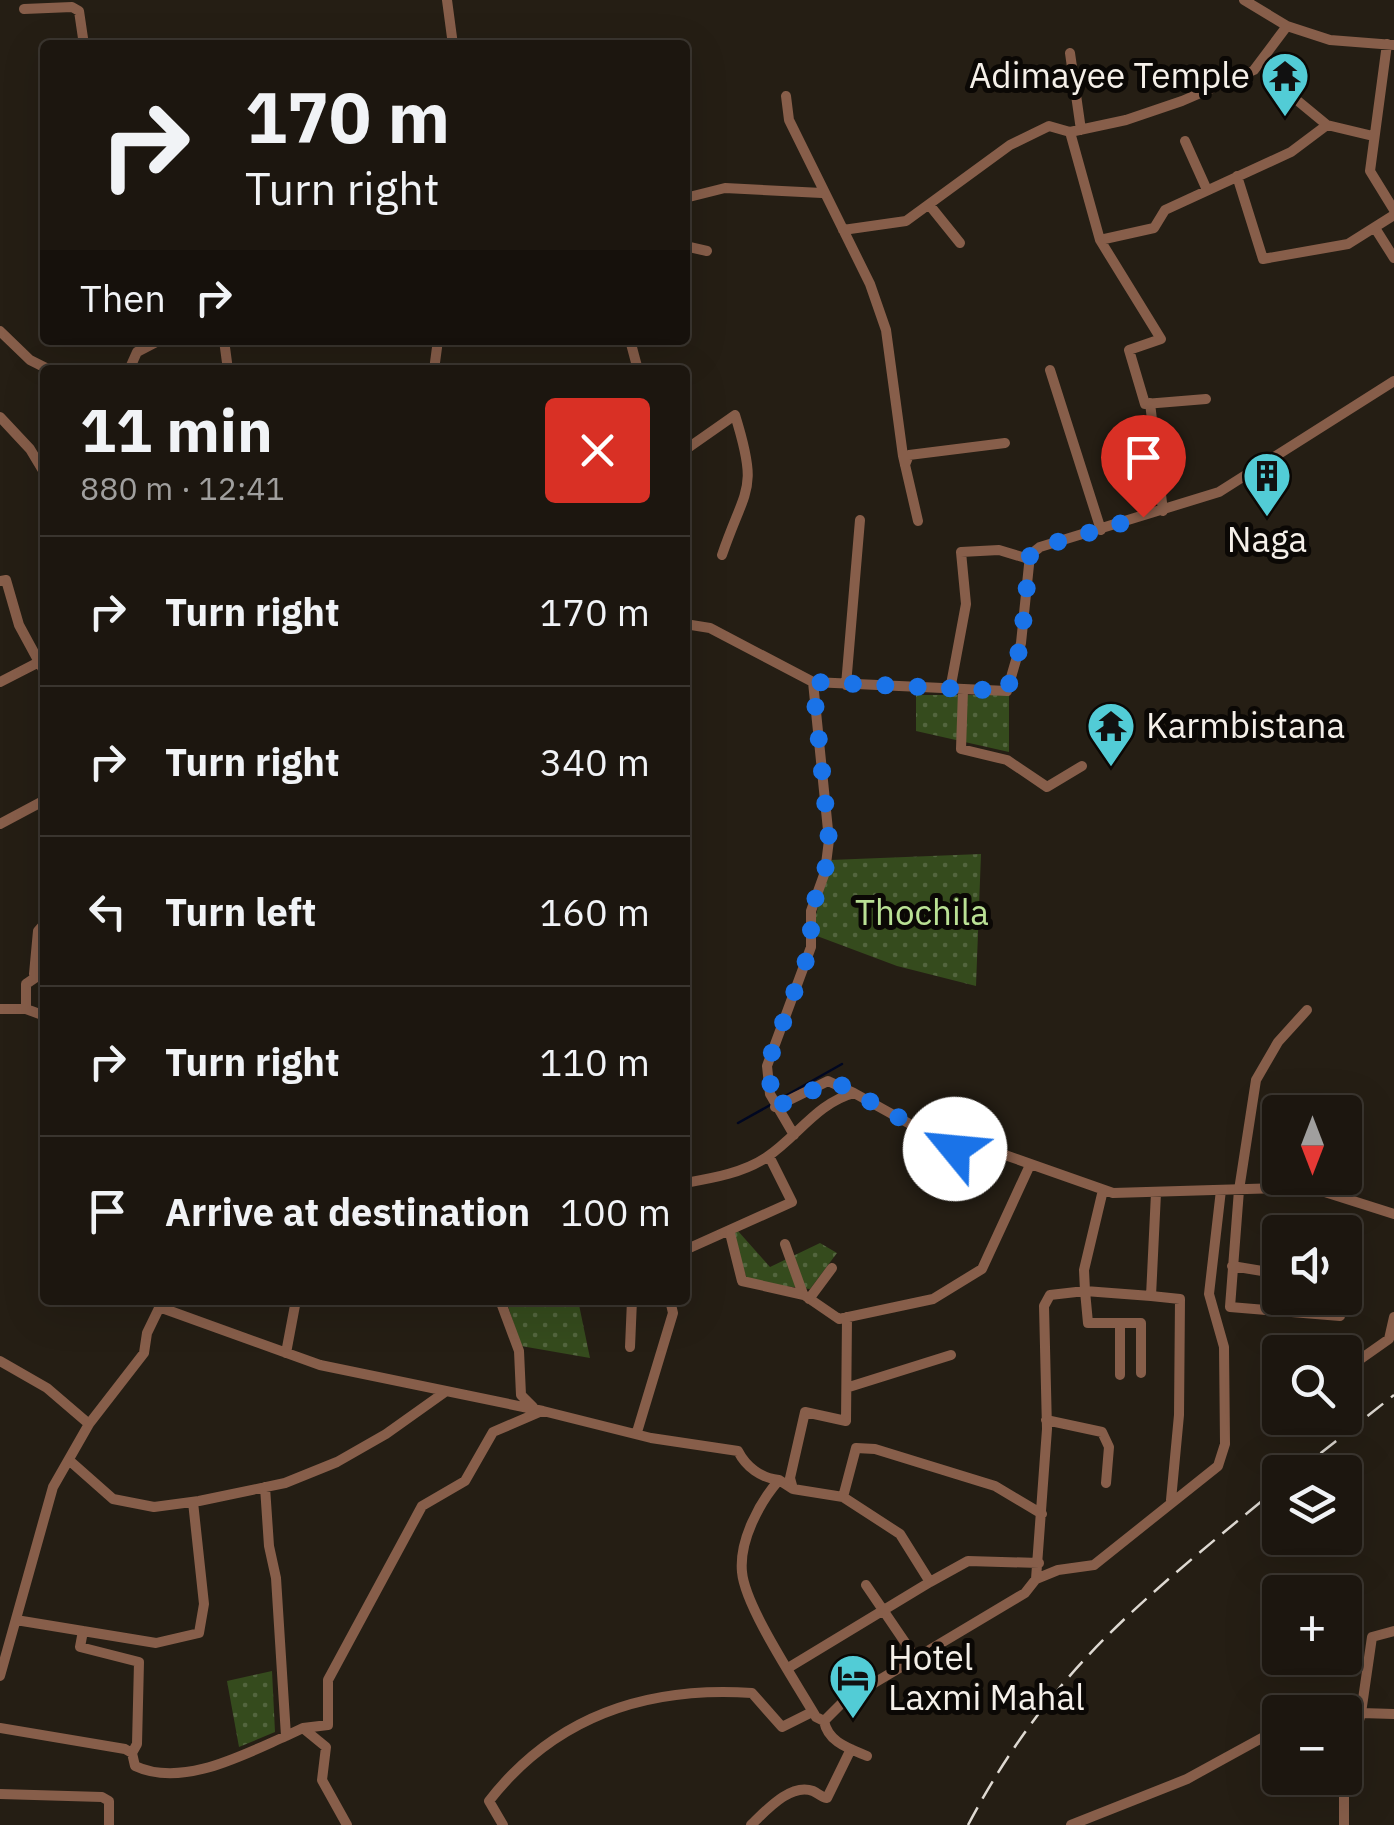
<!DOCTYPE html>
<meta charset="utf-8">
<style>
:root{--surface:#1c160f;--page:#251f18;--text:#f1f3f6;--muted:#a09f9e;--line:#3a352f}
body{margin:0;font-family:"IBM Plex Sans",sans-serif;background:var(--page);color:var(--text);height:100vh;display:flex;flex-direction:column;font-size:38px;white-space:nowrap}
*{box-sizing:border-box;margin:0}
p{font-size:32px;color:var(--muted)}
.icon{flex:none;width:55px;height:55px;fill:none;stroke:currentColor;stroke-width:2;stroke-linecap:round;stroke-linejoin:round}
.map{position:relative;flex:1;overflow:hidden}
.sheet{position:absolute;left:40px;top:365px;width:650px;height:940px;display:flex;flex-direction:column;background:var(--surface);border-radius:10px;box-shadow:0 10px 40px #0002,0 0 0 2px var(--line)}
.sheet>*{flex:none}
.hud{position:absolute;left:40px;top:40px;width:650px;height:305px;border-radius:10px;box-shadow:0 10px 40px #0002,0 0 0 2px var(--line);background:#1c160f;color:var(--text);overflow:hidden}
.needle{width:65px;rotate:180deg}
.buttons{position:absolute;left:1262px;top:1095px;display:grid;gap:20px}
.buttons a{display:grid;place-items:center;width:100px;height:100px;border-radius:10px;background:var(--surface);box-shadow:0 10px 40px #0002,0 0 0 2px var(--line);font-size:50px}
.pin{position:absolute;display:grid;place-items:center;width:85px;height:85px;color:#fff;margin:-102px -42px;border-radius:50% 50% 50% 0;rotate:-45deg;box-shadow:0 0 10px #0007}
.pin .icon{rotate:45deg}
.me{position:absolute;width:110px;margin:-55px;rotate:298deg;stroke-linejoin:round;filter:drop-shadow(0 0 8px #0008)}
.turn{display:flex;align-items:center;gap:35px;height:210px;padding:0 40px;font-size:45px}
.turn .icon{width:130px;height:130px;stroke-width:2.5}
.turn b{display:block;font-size:70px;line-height:85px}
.then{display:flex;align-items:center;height:95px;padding:0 40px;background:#0003;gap:20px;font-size:38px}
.round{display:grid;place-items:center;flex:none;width:105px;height:105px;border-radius:10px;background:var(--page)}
.headline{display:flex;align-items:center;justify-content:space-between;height:170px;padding:0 40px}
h1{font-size:60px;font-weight:700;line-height:75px}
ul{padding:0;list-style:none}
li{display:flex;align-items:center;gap:30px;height:150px;padding:0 40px;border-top:2px solid var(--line)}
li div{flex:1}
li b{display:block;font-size:38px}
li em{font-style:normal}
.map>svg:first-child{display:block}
.park{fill:url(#park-dots)}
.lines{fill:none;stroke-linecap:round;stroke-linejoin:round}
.stream{stroke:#000721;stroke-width:2.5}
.minor{stroke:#875e4a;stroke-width:10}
.rail{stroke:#ded9d2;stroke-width:2.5;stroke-dasharray:20 10;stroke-linecap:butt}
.route{stroke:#1a73e8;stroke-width:18;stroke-dasharray:0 32.4}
.labels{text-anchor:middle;stroke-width:10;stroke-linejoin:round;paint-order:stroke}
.poi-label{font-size:35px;fill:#f5f0e9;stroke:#0b0805;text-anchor:start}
.park-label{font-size:35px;fill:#bae195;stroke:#0b0805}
</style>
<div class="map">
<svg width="1394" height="1825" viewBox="0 0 1394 1825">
<defs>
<pattern id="park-dots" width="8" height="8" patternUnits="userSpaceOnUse" patternTransform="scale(2.5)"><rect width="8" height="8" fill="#354b1d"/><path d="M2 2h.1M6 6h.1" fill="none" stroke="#53653e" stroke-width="1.8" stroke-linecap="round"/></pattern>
</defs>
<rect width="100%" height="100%" fill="#251e14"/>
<path class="park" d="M 916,695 L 1009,695 L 1009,752 L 916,731 Z
M 981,854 L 976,986 L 897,966 L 817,936 L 815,919 L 830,860 Z
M 738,1231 L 770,1267 L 820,1243 L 837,1253 L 810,1289 L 748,1282 L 732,1234 Z
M 506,1300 L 578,1300 L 590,1358 L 521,1346 Z
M 272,1671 L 275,1732 L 239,1747 L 227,1681 Z"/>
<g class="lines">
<path class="stream" d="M 787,1095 L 842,1064
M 738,1123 L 772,1104"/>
<path class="minor" d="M 447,0 L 453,45
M 1244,0 L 1287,26 L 1330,40 L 1394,45
M 24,9 L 72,7 L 79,11 L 84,45
M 1387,44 L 1370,171 L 1394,210
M 1070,53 L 1081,130
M 1287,92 L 1327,125 L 1373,136
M 786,96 L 789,120 L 870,284 L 886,330 L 903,456 L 918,521
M 1070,132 L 1100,240 L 1161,339 L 1129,350 L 1145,404 L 1206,399
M 1185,141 L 1207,190
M 1237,176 L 1263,259 L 1348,244 L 1394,215
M 685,198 L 725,188 L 822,193
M 931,207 L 960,243
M 1375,228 L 1394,258
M 843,230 L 906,221 L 1010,145 L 1049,126 L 1070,132 L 1126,120 L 1182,101 L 1254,70 L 1287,26
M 1100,240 L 1154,228 L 1165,210 L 1291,152 L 1327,125
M 685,246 L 707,251
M 0,331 L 30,360 L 50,370
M 224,340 L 228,370
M 630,340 L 638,370
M 129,370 L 137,352 L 160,340
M 434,370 L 438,340
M 1050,370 L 1101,530
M 1150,403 L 1163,511
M 0,417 L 30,449 L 45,474
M 685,450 L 735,415 C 759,492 746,485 722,555
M 905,465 L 909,455 L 1005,443
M 0,581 L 6,580 L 19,625 L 45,673
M 685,624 L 710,628 L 813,682 L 1007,691 L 1021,643 L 1030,555 L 1040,547 L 1219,492 L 1394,381
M 0,682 L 39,662
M 846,685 L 860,520
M 950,690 L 966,604 L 961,552 L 999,550 L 1029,559
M 963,690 L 961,749 L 1007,760 L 1047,787 L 1082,766
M 0,824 L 45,800
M 34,974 L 38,931 L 45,923
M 0,1009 L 26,1009 L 26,984 L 45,971
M 26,1009 L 45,1016
M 1307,1010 L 1278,1042 L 1256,1080 L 1239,1190 L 1230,1307 L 1340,1316
M 775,1107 L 828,1081 L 854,1093
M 794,1135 L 770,1094 L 767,1066 L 811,947 L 811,911 L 825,872 L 829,840 L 813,682
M 685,1183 C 713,1178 743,1173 767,1157 C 798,1136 817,1103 854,1093 L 955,1149 L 1005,1155 L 1113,1193 L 1309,1187 L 1394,1214
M 1156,1193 L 1151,1296 L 1180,1299 L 1179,1415 L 1171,1500
M 730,1233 L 742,1281 L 804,1295 L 839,1319 L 933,1299 L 982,1269 L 1030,1165
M 785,1244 L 803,1294
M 685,1250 L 792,1202 L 769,1156
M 1232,1266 L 1280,1274
M 809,1299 L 832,1268
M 500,1300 L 519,1351 L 521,1395 L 533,1407
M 159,1307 L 320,1365 L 543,1411 L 651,1438 L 738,1451 C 746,1467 761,1478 779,1480 C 759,1503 739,1541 742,1572 C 745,1607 797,1684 816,1717 L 824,1721 L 844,1701 L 1025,1593 L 1036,1579 L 1047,1429 L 1044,1306 L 1050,1295 L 1085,1291 L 1084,1270 L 1103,1190
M 1120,1323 L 1141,1323 L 1141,1373
M 630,1347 L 632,1300
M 286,1353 L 296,1300
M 0,1361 L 47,1388 L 89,1424
M 1345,1370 L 1389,1339 L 1394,1317
M 1120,1375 L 1120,1323 L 1088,1323 L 1085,1291 L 1151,1296
M 849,1387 L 951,1355
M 1046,1420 L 1102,1432 L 1109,1447 L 1106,1483
M 637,1432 L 673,1313 L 670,1300
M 70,1461 L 113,1499 L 154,1507 L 199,1501 L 285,1483 L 337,1462 L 386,1434 L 445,1392
M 779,1480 L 793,1489 L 790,1478 L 805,1412 L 846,1421 L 847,1317
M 265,1487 L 269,1546 L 276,1578 L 286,1736 L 303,1728 L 328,1725 L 328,1680 L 422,1506 L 465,1481 L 493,1432 L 542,1411
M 793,1489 L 843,1497 L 900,1534 L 930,1582 L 968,1561 L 1039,1563
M 843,1497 L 856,1448 L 875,1449 L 995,1486 L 1042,1514
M 1036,1579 L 1058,1570 L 1094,1565 L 1218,1466 L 1225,1444 L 1224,1347 L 1209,1294 L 1221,1190
M 866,1585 L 915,1657
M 16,1620 L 156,1643 L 199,1633 L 204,1604 L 193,1502
M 83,1631 L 80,1647 L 139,1662 L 137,1744 L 132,1753
M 788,1668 L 930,1582
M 0,1676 L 53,1487 L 89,1424 L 144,1353 L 147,1333 L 163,1300
M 1345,1714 L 1361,1713 L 1372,1637 L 1394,1631
M 824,1721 C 828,1742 848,1748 867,1756
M 0,1728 L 125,1749 L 132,1753 L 135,1766 C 182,1788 243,1755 286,1736
M 304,1729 L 326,1747 L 322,1780 L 347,1825
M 1345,1773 L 1361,1713 L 1394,1714
M 0,1794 L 102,1797 L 109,1801 L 109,1825
M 503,1825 L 489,1801 C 556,1715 647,1686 752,1693 L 782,1727 L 812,1712
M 751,1825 C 764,1813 790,1782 813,1791 C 818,1793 821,1797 827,1798 L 851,1749
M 1071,1825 L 1187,1779 L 1280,1728
M 1344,1825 L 1344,1778"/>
<path class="rail" d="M 1297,1472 L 1394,1395
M 968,1825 C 1051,1668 1147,1596 1280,1486"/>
</g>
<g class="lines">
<path class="route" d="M 955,1149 L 834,1081 L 775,1107 L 767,1066 L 811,947 L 811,911 L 825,872 L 829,840 L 813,682 L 1007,691 L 1021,644 L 1030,556 L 1040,547 L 1143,517"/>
</g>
<defs>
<g id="temple-pin" transform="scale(2.5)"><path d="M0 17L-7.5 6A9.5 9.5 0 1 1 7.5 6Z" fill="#52ccd6" stroke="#0b0805"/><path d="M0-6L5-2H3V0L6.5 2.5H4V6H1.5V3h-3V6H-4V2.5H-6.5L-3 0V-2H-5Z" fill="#111"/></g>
<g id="building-pin" transform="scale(2.5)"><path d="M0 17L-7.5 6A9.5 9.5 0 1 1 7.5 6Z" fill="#52ccd6" stroke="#0b0805"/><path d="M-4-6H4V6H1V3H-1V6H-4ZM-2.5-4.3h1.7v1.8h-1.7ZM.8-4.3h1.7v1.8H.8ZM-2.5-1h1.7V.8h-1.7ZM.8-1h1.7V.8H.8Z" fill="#111"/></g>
<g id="hotel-pin" transform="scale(2.5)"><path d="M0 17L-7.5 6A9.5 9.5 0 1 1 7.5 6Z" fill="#52ccd6" stroke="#0b0805"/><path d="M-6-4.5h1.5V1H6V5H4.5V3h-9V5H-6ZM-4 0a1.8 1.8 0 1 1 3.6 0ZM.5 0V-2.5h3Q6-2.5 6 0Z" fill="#111"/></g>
</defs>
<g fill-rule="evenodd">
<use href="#temple-pin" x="1285" y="76"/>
<use href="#building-pin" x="1267" y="476"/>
<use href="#temple-pin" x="1111" y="726"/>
<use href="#hotel-pin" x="853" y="1678"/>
</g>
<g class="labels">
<g class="poi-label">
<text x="1250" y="88" text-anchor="end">Adimayee Temple</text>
<text x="1267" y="552" text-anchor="middle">Naga</text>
<text x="1146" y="738">Karmbistana</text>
<text x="888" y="1670">Hotel<tspan x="888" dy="40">Laxmi Mahal</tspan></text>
</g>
<g class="park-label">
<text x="922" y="925">Thochila</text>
</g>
</g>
</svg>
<div class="buttons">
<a><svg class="needle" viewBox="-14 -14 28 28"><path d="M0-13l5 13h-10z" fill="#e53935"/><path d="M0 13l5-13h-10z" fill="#a09f9e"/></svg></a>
<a><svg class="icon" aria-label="sound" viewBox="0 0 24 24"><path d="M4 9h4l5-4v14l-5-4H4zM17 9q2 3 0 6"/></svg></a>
<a><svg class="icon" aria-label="search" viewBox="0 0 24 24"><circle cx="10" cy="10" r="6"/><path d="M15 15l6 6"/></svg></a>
<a><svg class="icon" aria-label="layers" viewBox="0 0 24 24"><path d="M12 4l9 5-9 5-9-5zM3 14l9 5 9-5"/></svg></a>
<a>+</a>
<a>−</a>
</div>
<div class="pin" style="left:1143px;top:517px;background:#d93025"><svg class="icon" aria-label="arrive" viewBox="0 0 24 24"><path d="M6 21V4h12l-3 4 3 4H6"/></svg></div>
<svg class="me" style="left:955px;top:1149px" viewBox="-20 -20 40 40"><circle r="19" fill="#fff"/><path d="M0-13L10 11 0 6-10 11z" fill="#1a73e8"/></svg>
<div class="hud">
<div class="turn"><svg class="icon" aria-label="right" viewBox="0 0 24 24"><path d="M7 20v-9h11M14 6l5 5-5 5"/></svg><div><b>170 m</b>Turn right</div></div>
<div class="then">Then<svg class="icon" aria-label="right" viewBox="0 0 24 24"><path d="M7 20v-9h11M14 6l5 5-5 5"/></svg></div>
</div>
<section class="sheet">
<div class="headline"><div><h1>11 min</h1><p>880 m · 12:41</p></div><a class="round" style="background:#d93025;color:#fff"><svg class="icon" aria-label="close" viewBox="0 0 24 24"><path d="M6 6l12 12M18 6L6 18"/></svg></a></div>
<ul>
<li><svg class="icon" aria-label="right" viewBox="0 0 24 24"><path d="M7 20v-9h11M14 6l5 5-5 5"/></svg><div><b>Turn right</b></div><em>170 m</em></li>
<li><svg class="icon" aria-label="right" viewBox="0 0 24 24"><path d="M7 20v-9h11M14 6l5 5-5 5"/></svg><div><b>Turn right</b></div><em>340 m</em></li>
<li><svg class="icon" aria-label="left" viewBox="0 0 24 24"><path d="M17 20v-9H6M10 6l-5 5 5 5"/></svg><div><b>Turn left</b></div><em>160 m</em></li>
<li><svg class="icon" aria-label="right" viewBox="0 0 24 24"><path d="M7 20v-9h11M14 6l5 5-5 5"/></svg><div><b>Turn right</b></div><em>110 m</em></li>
<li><svg class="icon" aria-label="arrive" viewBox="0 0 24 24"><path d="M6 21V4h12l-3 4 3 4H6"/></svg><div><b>Arrive at destination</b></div><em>100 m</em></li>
</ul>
</section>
</div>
